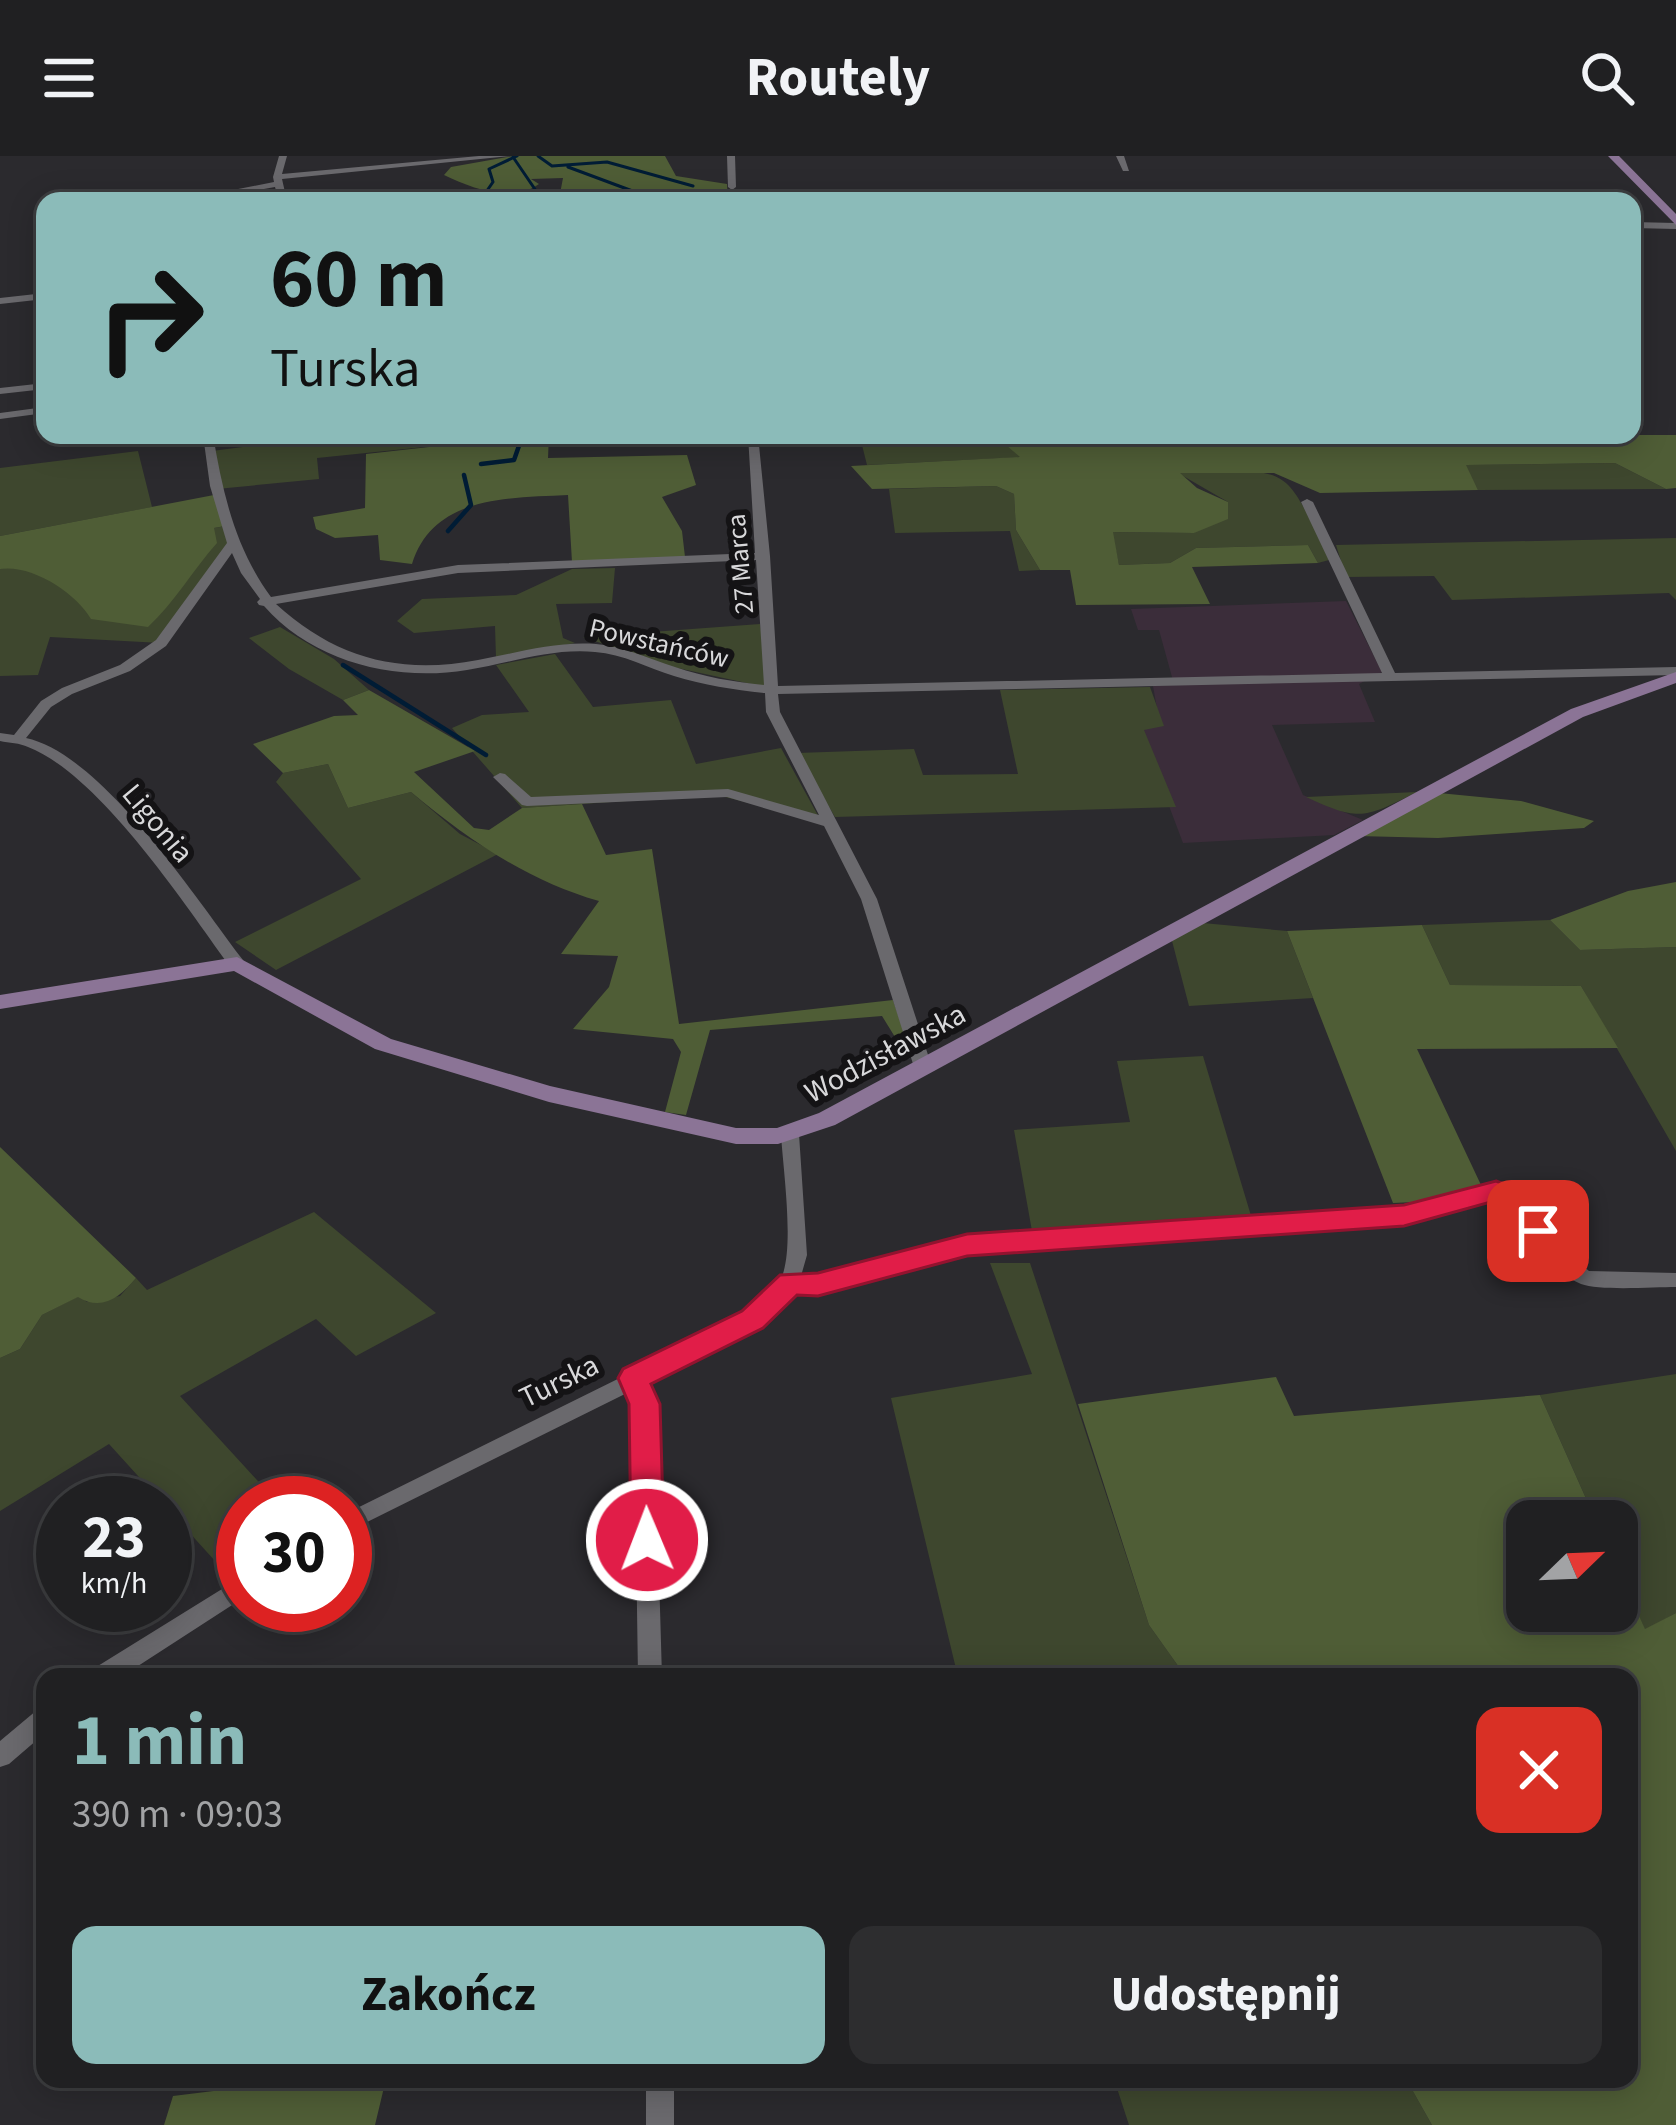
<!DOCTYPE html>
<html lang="pl">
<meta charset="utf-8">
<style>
:root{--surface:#202022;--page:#2d2d2f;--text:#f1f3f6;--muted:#a2a3a5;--line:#3d3e40;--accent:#8bbbb9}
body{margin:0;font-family:"Source Sans 3",sans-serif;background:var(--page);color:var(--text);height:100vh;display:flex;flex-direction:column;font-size:45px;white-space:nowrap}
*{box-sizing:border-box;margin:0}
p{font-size:39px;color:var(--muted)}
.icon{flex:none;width:66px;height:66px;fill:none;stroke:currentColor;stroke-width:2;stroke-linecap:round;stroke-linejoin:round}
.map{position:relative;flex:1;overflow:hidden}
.panel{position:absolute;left:36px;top:1512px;width:1602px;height:420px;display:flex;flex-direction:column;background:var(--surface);border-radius:24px;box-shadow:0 6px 30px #0003,0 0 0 3px var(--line)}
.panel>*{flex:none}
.hud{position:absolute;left:36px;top:36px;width:1605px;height:252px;border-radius:24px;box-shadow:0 6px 30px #0003,0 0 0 3px var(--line);background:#8bbbb9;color:#111;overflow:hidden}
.needle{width:78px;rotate:67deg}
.fabs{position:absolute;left:1506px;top:1344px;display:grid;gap:24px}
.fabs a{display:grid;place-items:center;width:132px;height:132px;border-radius:24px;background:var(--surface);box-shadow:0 6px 30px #0003,0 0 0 3px var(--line);font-size:60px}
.speed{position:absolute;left:36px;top:1320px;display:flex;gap:24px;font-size:60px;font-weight:700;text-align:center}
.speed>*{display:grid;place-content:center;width:156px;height:156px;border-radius:50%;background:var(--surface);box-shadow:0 6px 30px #0003,0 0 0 3px var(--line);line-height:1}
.speed small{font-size:30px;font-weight:400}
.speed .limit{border:18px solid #d22;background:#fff;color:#111}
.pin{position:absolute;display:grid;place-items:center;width:102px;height:102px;color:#fff;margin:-51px;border-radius:24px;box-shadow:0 6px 18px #0006}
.me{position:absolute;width:132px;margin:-66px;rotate:359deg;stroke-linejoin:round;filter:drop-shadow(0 0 9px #0008)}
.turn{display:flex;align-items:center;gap:42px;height:252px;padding:0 36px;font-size:54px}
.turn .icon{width:156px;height:156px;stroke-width:2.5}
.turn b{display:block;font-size:84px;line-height:102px}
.round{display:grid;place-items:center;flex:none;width:126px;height:126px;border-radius:24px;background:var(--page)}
.head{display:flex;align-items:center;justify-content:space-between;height:204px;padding:0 36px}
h1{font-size:72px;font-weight:700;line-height:90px;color:var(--accent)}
.cta{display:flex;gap:24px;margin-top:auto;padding:24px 36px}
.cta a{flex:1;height:138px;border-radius:24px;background:var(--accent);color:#111;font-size:48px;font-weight:700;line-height:138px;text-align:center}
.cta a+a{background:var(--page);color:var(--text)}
header{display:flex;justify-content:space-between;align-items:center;height:156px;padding:0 36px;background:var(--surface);font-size:54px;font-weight:700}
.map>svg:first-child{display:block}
.commercial{fill:#3b2d3a}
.green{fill:#3e472e}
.forest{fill:#4f5d36}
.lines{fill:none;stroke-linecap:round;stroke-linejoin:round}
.stream-far1{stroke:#001c35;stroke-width:3}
.stream{stroke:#001c35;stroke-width:4.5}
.street{fill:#6a696d;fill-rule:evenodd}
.secondary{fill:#8b7496;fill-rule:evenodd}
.route{fill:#e11d48;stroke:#92132f;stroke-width:3}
.labels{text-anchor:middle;stroke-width:12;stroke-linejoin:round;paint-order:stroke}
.far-street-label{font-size:27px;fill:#d8d8da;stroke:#141315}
.street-label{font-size:30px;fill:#d8d8da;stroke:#141315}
</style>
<header><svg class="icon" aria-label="menu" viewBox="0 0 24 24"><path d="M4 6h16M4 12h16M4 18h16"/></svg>Routely<svg class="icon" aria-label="search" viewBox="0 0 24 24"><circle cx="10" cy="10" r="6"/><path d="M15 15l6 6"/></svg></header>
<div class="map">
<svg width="1676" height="1969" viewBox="0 0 1676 1969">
<rect width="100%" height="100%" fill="#2b2a2e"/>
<path class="commercial" d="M 1346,445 L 1382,516 L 1359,528 L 1375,566 L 1272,569 L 1303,639 L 1363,664 L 1334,679 L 1183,687 L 1140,573 L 1160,569 L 1153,530 L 1173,529 L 1172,521 L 1159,474 L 1138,474 L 1131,453 Z"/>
<path class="green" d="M 333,279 L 490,279 L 493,284 L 317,302 L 319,323 L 217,333 L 212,295 Z
M 994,279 L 1022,301 L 867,309 L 860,281 Z
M 138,295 L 152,351 L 0,380 L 0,312 Z
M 1615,307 L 1666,333 L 1478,334 L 1465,309 Z
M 1178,317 C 1289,317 1281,299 1329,404 L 1318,407 L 1308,389 L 1196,392 L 1170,407 L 1119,409 L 1112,376 L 1194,377 L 1228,346 Z
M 996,330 L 1014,338 L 1016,374 L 1040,414 L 1019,415 L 1010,375 L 895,377 L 889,333 Z
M 225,370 L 232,389 L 161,487 L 50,481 L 38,519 L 0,520 L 0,413 Z
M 1676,382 L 1676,444 L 1669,437 L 1452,444 L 1434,420 L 1346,421 L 1336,389 Z
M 615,412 L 612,447 L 556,448 L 563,482 L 575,487 L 496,502 L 495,470 L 414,477 L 397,465 L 422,443 L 516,439 L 572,413 Z
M 760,468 L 770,532 L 668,510 L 583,481 Z
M 280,471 L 334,503 L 369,534 L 343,544 L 289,513 L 249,482 Z
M 555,498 L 593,551 L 671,544 L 696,608 L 781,592 L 821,665 L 717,639 L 522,652 L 452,572 L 482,559 L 529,556 L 496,509 Z
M 1150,531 L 1164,570 L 1144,574 L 1176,651 L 835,661 L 797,597 L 914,593 L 923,619 L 1018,618 L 1000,534 Z
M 328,608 L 348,652 L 411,636 L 460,678 L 498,698 L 276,814 L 235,786 L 361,723 L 276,626 L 283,617 Z
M 1417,636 C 1365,662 1360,666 1306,641 Z
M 1550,764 L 1580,794 L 1676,791 L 1676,995 L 1581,830 L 1450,829 L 1422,769 Z
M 1203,767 L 1287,775 L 1313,842 L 1189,850 L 1171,781 Z
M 1203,900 L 1252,1063 L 1032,1075 L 1014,974 L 1130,966 L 1117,905 Z
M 314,1056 L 436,1157 L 356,1200 L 316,1163 L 180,1240 L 278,1347 L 243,1347 L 243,1423 L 235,1427 L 109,1288 L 0,1355 L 0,1202 L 20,1193 L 42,1159 L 79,1140 L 87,1146 L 120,1140 L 136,1122 L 147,1134 Z
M 990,1107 L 1030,1107 L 1149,1469 L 1186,1521 L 958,1521 L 891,1242 L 1032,1218 Z
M 1676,1218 L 1676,1457 L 1645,1474 L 1617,1411 L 1617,1365 L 1596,1365 L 1540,1239 Z
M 1114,1923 L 1406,1923 L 1432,1969 L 1129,1969 Z"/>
<path class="forest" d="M 513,0 L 665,0 L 676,20 L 727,28 L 728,45 L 559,43 L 563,22 L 531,23 L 539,28 C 512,48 471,32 444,19 L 451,11 Z
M 490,279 L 549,279 L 548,302 L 687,299 L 696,329 L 662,341 L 682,375 L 685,401 L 572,406 L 568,339 C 507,342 433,340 412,408 L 380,404 L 378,379 L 335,382 L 316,373 L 313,361 L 365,352 L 366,298 L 492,284 Z
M 994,279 L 1676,279 L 1676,332 L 1666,333 L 1615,307 L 1466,309 L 1478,334 L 1320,337 L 1274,317 L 1180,317 L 1197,332 L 1228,346 L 1228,363 L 1194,377 L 1113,376 L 1119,409 L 1170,407 L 1196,392 L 1308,389 L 1318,407 L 1192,411 L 1210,448 L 1076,449 L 1070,414 L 1040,414 L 1016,374 L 1014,338 L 996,330 L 872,333 L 851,310 L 1020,301 Z
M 214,339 L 225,370 L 214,372 L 217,387 C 192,415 175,446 148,471 L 91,463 C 76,437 32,408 0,413 L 0,380 Z
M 369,534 L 475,595 L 414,616 L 474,672 L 489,674 L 522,652 L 582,648 L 606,699 L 652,693 L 679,868 L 893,844 L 909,891 L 903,894 L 882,860 L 710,874 L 686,959 L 665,956 L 681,896 L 673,883 L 573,873 L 609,831 L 618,800 L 561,798 L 599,745 C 528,725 467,683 411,636 L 348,652 L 328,608 L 283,617 L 253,588 L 334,560 L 358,559 L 343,544 Z
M 1439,637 L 1521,645 L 1594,665 L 1584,672 L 1438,682 L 1357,680 Z
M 1676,726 L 1676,791 L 1580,794 L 1550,764 L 1628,735 Z
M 1422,769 L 1450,829 L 1581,830 L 1618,892 L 1417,893 L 1481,1029 L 1435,1045 L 1393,1047 L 1287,775 Z
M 0,991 L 136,1122 C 120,1141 102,1156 78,1141 L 42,1159 L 20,1193 L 0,1202 Z
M 1276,1221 L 1294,1260 L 1540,1239 L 1596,1365 L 1527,1365 L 1527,1455 L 1617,1455 L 1617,1411 L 1645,1473 L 1676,1457 L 1676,1969 L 1432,1969 L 1406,1923 L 1629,1923 L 1629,1521 L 1186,1521 L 1149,1469 L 1078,1248 Z
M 309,1923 L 386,1923 L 375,1969 L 164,1969 L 173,1940 Z"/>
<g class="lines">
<path class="stream-far1" d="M 538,0 L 552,10 L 607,6 L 693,30
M 513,1 L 543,45
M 568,11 L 654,43
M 489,45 L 484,39 L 493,26 L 489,13 L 517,0"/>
<path class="stream" d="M 481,308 L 514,304 L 521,284 L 514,279
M 448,375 L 471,349 L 464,319
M 343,509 L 486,599"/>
<path class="street" d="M 279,0 L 287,0 L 282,18 L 479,0 L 510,0 L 282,23 L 287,45 L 279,45 L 275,31 L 196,45 L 177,45 L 274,26 L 273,21 Z
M 727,0 L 735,0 L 736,31 L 732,34 L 728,31 Z
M 1116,0 L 1124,0 L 1129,15 L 1123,15 Z
M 1632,66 L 1676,67 L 1676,73 L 1632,72 Z
M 45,137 L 45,143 L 0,148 L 0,142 Z
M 45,227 L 45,233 L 0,238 L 0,232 Z
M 45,251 L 45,257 L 0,263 L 0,257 Z
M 203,279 L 213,279 C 223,338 235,392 271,441 L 458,409 L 755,397 L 748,279 L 758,279 L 770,400 L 778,530 L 1382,517 L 1301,346 L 1307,343 L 1313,346 L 1395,517 L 1676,511 L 1676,519 L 778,538 L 780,556 L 877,743 L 932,911 L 923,917 L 914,911 L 861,743 L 824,670 L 727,641 L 527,650 L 522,649 L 493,621 L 500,617 L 505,618 L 531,641 L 728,633 L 819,659 L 766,556 L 765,537 C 734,534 704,529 674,520 C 648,512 623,498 595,496 C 551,492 510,507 467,514 C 395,526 313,506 264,450 L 259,449 L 257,446 L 260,443 L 241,417 L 232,397 L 166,490 L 130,515 L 72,538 L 51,551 L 26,582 C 102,598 197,744 243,804 L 245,808 L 237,813 L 231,812 C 185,749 100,619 28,591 C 20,587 9,587 0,585 L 0,577 L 14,579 L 41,545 L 62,532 L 120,509 L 156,484 L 227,387 L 210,330 ZM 756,404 L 764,529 C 734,526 704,521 675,511 C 649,503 623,490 596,488 C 555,485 517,497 478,504 C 399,519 335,502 276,448 L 458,417 Z
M 790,972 L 799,978 L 807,1099 L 801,1120 L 818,1122 L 967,1082 L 1404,1053 L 1496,1028 L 1521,1037 L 1560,1090 L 1589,1115 L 1676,1117 L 1676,1131 C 1654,1131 1599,1135 1581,1128 C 1542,1113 1530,1056 1495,1042 L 1404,1067 L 967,1096 L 818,1136 L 795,1135 C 760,1181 697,1202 646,1227 L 654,1248 L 662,1521 L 638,1521 L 634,1248 L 629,1236 L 345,1377 L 345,1358 L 731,1167 C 749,1155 772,1143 781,1123 C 795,1092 783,1014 781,978 Z
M 243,1420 L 243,1442 L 121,1521 L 89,1521 L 93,1513 Z
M 45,1551 L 45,1577 L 9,1608 L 0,1611 L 0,1585 L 37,1554 Z
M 646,1923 L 674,1923 L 674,1969 L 646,1969 Z"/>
<path class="secondary" d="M 1608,0 L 1619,0 L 1676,58 L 1676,69 Z
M 1676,516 L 1676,527 L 1583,561 L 835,969 L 778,988 L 736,988 L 549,946 L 375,893 L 234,815 L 0,853 L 0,839 L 237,801 L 391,883 L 550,930 L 736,972 L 777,972 L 819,957 L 1571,553 Z"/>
</g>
<path class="route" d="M 1496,1025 L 1524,1035 L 1552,1075 L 1548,1083 L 1528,1083 L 1504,1049 L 1494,1045 L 1404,1070 L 967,1100 L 818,1140 L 797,1139 L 763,1172 L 651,1228 L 660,1248 L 664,1384 L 659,1395 L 647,1399 L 636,1395 L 631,1384 L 629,1248 L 618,1222 L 623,1213 L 742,1155 L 780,1119 L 818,1117 L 967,1078 L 1404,1049 Z"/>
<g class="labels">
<g class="far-street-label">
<text transform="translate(740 408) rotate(-95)" y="9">27 Marca</text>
<text transform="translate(659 487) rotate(13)" y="9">Powstańców</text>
</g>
<g class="street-label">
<text transform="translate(158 667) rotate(50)" y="10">Ligonia</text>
<text transform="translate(885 897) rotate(-28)" y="10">Wodzisławska</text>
<text transform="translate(559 1225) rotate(-26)" y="10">Turska</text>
</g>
</g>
</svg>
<div class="fabs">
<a><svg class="needle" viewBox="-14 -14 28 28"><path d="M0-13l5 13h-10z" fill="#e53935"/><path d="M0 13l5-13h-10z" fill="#a2a3a5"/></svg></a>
</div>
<div class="speed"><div>23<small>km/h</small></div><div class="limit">30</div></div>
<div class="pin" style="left:1538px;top:1075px;background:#d93025"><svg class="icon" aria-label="arrive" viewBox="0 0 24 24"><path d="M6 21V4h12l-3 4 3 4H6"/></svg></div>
<svg class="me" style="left:647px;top:1384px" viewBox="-20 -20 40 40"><circle r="17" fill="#e11d48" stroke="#fff" stroke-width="3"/><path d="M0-11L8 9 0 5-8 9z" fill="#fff"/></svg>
<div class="hud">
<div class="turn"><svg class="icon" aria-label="right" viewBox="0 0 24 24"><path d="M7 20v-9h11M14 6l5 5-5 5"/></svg><div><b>60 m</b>Turska</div></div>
</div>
<section class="panel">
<div class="head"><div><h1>1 min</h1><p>390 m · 09:03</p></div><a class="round" style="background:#d93025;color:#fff"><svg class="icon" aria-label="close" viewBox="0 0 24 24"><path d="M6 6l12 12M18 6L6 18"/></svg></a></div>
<div class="cta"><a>Zakończ</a><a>Udostępnij</a></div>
</section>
</div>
